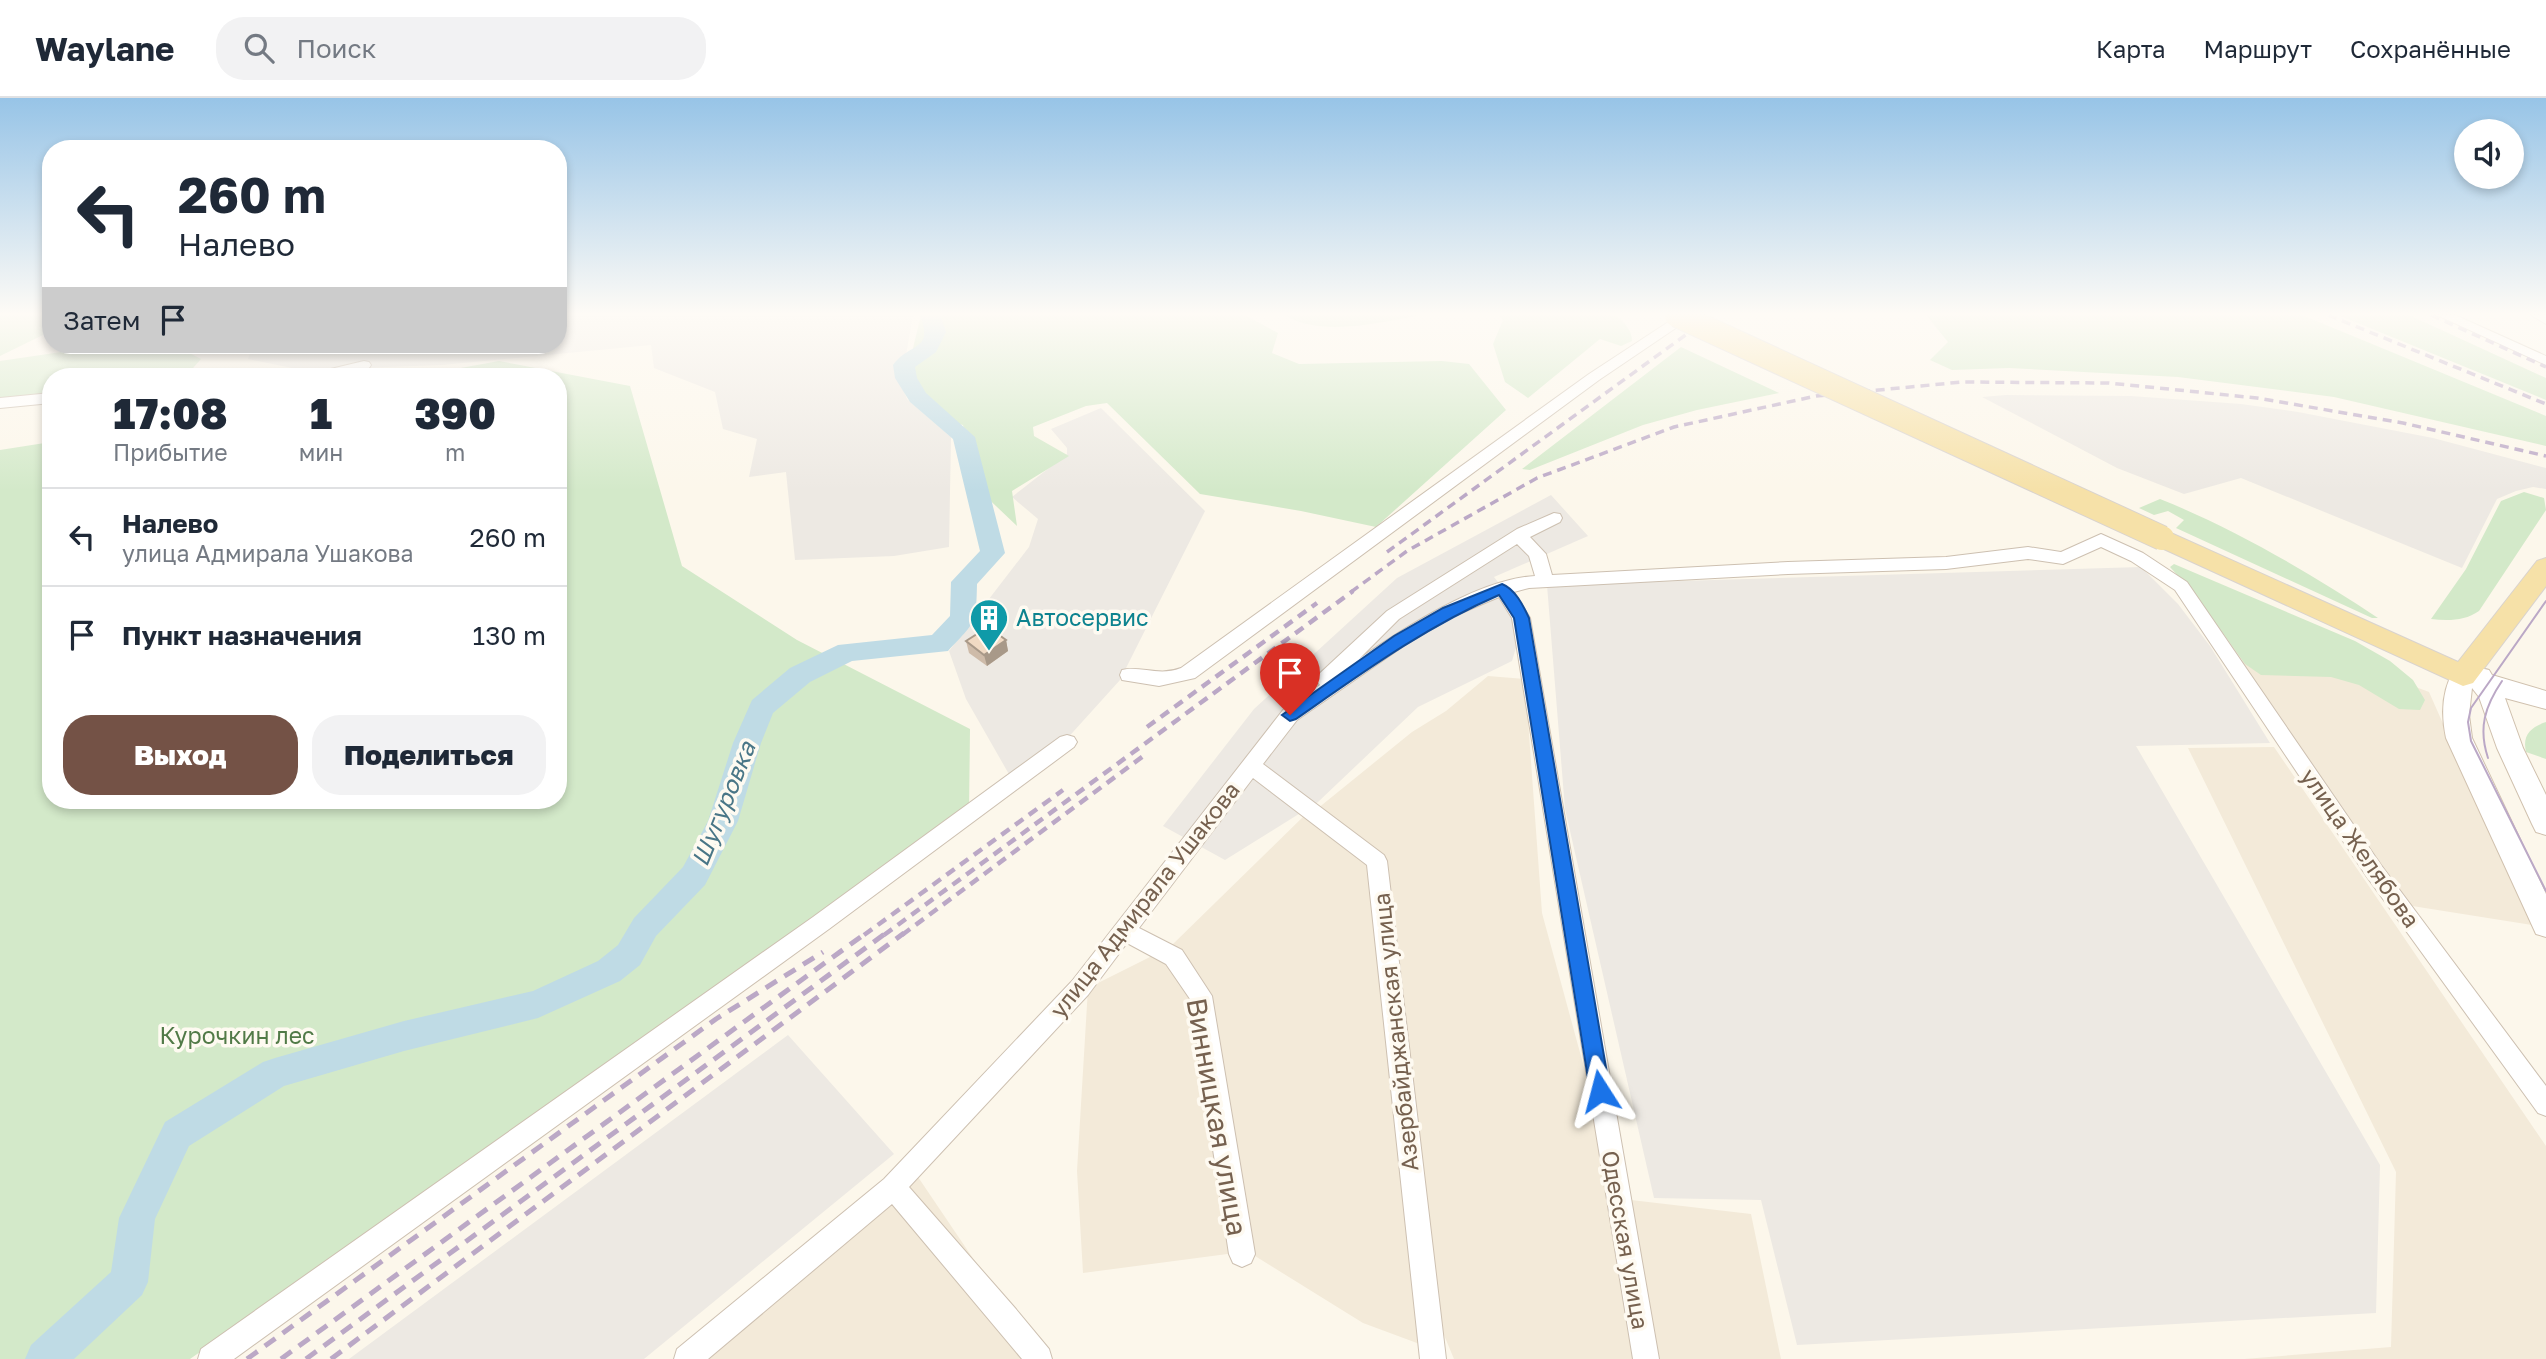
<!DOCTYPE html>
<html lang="ru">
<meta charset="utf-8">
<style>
:root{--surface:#fff;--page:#f2f2f3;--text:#1f2937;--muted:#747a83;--line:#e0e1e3;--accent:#745246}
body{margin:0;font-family:"Golos Text",sans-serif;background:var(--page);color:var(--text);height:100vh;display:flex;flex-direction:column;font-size:26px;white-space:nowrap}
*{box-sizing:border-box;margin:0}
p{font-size:23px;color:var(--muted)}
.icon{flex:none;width:38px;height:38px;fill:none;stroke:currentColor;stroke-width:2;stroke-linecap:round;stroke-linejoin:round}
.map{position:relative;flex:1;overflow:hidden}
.side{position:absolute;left:42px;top:270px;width:525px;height:441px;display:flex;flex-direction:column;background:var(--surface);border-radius:28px;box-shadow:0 4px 10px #0003}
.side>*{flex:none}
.top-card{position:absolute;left:42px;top:42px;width:525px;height:214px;border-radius:28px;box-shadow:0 4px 10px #0003;background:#fff;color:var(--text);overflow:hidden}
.fabs{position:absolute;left:2454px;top:21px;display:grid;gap:14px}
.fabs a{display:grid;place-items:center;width:70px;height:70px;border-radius:50%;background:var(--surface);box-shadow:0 4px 10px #0003;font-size:35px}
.pin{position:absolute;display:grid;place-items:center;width:60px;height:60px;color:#fff;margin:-72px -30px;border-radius:50% 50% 50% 0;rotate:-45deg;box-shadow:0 0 7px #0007}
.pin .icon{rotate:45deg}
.me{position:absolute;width:77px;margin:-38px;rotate:351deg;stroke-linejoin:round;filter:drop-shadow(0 0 5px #0008)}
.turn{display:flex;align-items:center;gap:24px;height:147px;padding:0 21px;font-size:32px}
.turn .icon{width:91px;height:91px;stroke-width:2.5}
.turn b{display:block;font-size:49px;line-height:60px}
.then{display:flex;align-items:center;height:66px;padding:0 21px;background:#0003;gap:14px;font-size:26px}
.eta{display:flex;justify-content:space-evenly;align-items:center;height:119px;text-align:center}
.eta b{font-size:42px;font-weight:800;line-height:49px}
.cta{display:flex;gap:14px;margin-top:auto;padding:14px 21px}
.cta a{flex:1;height:80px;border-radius:28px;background:var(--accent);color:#fff;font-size:28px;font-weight:800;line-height:80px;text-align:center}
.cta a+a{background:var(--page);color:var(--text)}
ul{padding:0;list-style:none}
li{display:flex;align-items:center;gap:21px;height:98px;padding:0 21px;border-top:2px solid var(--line)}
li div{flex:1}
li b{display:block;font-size:26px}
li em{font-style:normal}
header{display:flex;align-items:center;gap:42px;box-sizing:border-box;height:98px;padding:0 35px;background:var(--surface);border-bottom:2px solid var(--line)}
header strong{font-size:33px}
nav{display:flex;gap:38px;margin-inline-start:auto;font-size:24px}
.search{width:490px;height:63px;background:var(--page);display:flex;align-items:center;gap:18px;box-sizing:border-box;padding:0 24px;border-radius:28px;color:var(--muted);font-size:26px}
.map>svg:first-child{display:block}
.residential{fill:#f3ead9}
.industrial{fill:#ede9e3}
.green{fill:#d3e9c9}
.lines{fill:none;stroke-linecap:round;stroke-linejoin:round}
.river{fill:#bfdbe5;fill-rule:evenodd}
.street-casing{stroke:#cdc0b1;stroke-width:2}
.secondary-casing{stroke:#d0c1ae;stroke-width:2}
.primary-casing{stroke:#d9d3ce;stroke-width:2}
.street{fill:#fff;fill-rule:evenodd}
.secondary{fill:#fff;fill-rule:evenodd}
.primary{fill:#f6e1a8;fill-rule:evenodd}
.tram{stroke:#bba8c6;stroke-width:2}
.rail-far2{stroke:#bba8c6;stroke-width:3.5;stroke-dasharray:9 6;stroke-linecap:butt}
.rail-far1{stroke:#bba8c6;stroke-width:4.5;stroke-dasharray:10 7;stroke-linecap:butt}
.rail{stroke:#bba8c6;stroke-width:5;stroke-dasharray:13 9;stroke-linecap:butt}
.primary-bridge-casing{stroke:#d9d3ce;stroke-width:26;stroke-linecap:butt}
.primary-bridge{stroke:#f6e1a8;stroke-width:24}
.wall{fill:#cebba9}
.shaded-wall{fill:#a89989}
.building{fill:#f0dac4;stroke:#a89989;stroke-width:2}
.route{fill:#1a73e8;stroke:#114b97;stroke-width:2}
.labels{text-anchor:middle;stroke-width:7;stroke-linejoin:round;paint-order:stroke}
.culture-label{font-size:23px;fill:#0d838f;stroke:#fefaf1;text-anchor:start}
.street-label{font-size:23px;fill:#76614f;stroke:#fefaf1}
.park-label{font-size:23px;fill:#517a47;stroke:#fefaf1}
.water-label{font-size:24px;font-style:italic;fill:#497687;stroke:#fefaf1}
.near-street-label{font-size:28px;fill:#76614f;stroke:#fefaf1}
</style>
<header>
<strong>Waylane</strong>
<div class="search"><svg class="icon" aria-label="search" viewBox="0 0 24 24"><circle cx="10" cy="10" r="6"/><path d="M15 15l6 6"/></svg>Поиск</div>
<nav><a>Карта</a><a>Маршрут</a><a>Сохранённые</a></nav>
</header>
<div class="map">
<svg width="2546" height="1261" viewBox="0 0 2546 1261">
<rect width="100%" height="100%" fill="#fcf7eb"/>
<path class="residential" d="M 2226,545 L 2336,559 L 2429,594 L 2532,827 L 2406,807 Z
M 1488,578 L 1525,581 L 1542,815 L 1597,1017 L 1638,1261 L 1454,1261 L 1434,1213 L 1381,760 L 1317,711 L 1412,634 L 1446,613 Z
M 2274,649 L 2546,1048 L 2546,1261 L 2244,1261 L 2391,1249 L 2396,1074 L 2188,650 Z
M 1307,715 L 1372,764 L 1425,1248 L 1363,1225 L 1247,1153 L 1200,887 L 1172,847 Z
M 1158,855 L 1196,897 L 1235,1155 L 1083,1175 L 1077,1073 L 1088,890 Z
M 918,1079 L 1041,1261 L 704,1261 Z
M 1631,1102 L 1751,1116 L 1781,1261 L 1658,1261 Z"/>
<path class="industrial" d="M 558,217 L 913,217 L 906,257 L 896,273 L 907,301 L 951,339 L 949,449 L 894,458 L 795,462 L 786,374 L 749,379 L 757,341 L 723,331 L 715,294 L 654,270 L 651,247 L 442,267 L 302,272 L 248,261 L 253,247 L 558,247 Z
M 2006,297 L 2131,298 L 2241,306 L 2298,314 L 2433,340 L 2546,370 L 2546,391 L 2533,389 L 2516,393 L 2497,401 L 2462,470 L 2241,380 L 2184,396 L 2117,370 L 1982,299 Z
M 1101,310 L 1205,413 L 1120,582 L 1064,644 L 1010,678 L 966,601 L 949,553 L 1029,449 L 1038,421 L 1012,399 L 1067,356 L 1067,350 L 1051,331 Z
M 1551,397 L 1588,438 L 1494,479 L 1525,519 L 1512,563 L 1418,609 L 1318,704 L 1225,762 L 1163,728 L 1254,611 L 1397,480 Z
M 2141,469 L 2178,506 L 2210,548 L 2270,645 L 2136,648 L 2380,1067 L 2376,1215 L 1797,1247 L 1761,1102 L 1654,1100 L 1565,711 L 1547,487 Z
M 788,937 L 894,1056 L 644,1261 L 349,1261 Z"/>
<path class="green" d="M 0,217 L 51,217 L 51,233 L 0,258 Z
M 921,217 L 1245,217 L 1278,235 L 1272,255 L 1299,266 L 1442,263 L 1469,266 L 1506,312 L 1376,429 L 1301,413 L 1200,396 L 1107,305 L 1086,308 L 1033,329 L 1034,338 L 1069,358 L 1012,393 L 1017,428 L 976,389 L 963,327 L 931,319 L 908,271 Z
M 1284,217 L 1422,217 C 1381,224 1322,240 1284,217 Z
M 1499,217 L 1613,217 C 1623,221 1632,232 1632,243 L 1621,248 L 1600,241 L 1528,300 L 1505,284 L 1493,246 L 1503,222 Z
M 1926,217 L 2302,217 L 2546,318 L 2546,348 L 2334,299 L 2178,279 L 2009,270 L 1952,272 L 1930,262 L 1948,244 Z
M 2338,217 L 2409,217 L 2546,280 L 2546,302 Z
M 109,247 L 174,247 L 201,261 L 186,278 L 51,278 L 51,296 L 0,302 L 0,263 Z
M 1681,249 L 1779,295 L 1697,312 L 1643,327 L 1530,372 L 1522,371 Z
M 499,263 L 630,288 L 682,468 L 797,542 L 970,631 L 969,714 L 190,1261 L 0,1261 L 0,352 L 51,344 L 51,702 L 558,702 L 558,278 L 417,278 Z
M 2524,394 L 2544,400 L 2546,412 L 2479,513 C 2465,523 2448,523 2431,521 L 2466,471 L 2501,403 Z
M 2160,401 C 2233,430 2312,476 2378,520 L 2372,520 L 2176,430 L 2184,422 L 2168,413 L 2154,417 L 2139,410 Z
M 2174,466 L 2355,543 L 2390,563 L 2413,582 L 2425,602 L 2420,612 L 2399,611 L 2359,587 L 2331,579 L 2261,577 L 2245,566 L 2197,499 L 2170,469 Z
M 2546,624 L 2546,661 L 2526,654 C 2522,637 2531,629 2546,624 Z"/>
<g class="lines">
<path class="river" d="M 920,217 L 940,217 L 946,234 L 936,254 L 915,269 L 917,280 L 926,295 L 975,339 L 1005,455 L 977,486 C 976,527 976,523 948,553 L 852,563 L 810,584 L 773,615 L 761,645 L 738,723 L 705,787 L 656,838 L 640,867 L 620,883 L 538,920 L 404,953 L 284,988 L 189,1048 L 155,1121 L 148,1184 L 142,1197 L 74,1261 L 25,1261 L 31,1247 L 111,1174 L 119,1120 L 165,1024 L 263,964 L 275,960 L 404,923 L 533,893 L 598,863 L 618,847 L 634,820 L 683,769 L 708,723 L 733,645 L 752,602 L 790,570 L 838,547 L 932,537 L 950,518 L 951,484 L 980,453 L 953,341 L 910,304 L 895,280 L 893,267 C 910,244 934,254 920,217 Z"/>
<g class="street-casing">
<path id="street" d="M 1679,217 L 1695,217 L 1599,282 L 1195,580 L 1159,588 L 1122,582 L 1120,577 L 1122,572 C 1140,567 1158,579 1181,570 L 1589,276 Z
M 2437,217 L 2455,217 L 2546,258 L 2546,267 Z
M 2531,217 L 2546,217 L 2546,226 Z
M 364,263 L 369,264 L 371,267 L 369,270 L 336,278 L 312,278 L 314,275 Z
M 51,295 L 51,305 L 0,310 L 0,300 Z
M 1554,415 L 1560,416 L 1562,420 L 1560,424 L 1530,439 L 1546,456 L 1552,477 L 1788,464 L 1946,459 L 2028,449 L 2061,454 L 2101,436 L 2143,455 L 2187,484 L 2381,767 L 2546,988 L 2546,1018 L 2538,1015 L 2367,779 L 2175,492 L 2131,463 L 2101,449 L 2063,466 L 2028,461 L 1946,471 L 1788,476 L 1529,490 L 1514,494 L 1530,520 L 1659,1261 L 1633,1261 L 1512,520 L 1499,499 L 1454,518 L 1405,547 L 1297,622 L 1263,666 L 1384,757 L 1387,763 L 1446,1261 L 1420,1261 L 1367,767 L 1253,680 L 1139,830 L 1182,852 L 1212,898 L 1255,1156 L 1251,1165 L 1242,1169 L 1233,1165 L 1229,1156 L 1190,901 L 1166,866 L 1127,845 L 1088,897 L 909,1089 L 1015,1210 L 1049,1251 L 1052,1261 L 1022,1261 L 892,1106 L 708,1261 L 674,1261 L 677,1251 L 884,1081 L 1072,883 L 1283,612 L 1320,587 L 1316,582 L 1318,577 L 1387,513 L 1517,431 ZM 1517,446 L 1529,458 L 1535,478 C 1479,481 1404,530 1359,561 L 1399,521 Z
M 1067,637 L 1074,639 L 1077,644 L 1074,649 L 829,831 L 234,1261 L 198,1261 L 201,1251 L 813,819 L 1060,639 Z"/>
</g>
<g class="secondary-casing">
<path id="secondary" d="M 2463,569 C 2472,572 2480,569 2489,572 L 2492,577 L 2546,593 L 2546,611 L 2505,600 L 2523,650 L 2546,697 L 2546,737 L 2536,734 L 2532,726 L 2497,650 L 2479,599 L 2472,590 L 2469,617 L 2472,640 L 2546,796 L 2546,839 L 2536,836 L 2446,640 C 2441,617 2442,592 2454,572 Z"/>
</g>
<g class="primary-casing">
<path id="primary" d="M 2162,431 L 2458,564 L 2537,463 L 2546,460 L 2546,488 L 2473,585 L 2463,588 L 2153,446 L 2149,440 L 2153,434 Z"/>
</g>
<use href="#street" class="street"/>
<use href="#secondary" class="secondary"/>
<use href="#primary" class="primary"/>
<path class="tram" d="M 2546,503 L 2471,610 L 2468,624 L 2471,643 L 2546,793
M 2488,660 C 2478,630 2485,608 2502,583"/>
<path class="rail-far2" d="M 2328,217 L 2546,306
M 2431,217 L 2546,269
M 1387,454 L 1713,217
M 1351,494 L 1407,453 L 1537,380 L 1674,329 L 1816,298 L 1962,284 L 2109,285 L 2257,300 L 2403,325 L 2546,358"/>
<path class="rail-far1" d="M 1147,629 L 1317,505
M 864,837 L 1063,692
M 884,837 L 1353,493
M 902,837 L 1146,656"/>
<path class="rail" d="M 247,1261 L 716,921 L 823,854
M 281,1261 L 866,835
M 306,1261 L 886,835
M 331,1261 L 904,835"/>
<g class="primary-bridge-casing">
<path id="primary-bridge" d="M 1677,217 L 2162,440"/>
</g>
<use href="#primary-bridge" class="primary-bridge"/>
</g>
<path class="wall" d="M 1006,542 L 1008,553 L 987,568 L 969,555 L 966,543 Z"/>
<path class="shaded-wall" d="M 1006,542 L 1008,553 L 987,568 L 984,557 Z"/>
<path class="building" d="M 988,529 L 1006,542 L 984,557 L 966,543 Z"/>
<linearGradient id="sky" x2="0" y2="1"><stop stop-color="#97c4e7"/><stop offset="0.55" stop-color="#fefbf6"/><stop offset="1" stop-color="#fefbf6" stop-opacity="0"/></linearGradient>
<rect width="2546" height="393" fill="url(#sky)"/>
<path class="route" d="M 1502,486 C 1515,491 1523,507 1529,520 L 1610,993 L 1607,1000 L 1600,1002 L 1593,1000 L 1590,993 L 1514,520 L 1499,497 C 1425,529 1362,575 1296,621 L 1290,623 L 1282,617 L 1394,538 L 1443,510 Z"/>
<defs>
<g id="building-pin" transform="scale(2.0125)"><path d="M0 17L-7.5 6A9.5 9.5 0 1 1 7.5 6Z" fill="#0f9aa8" stroke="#fefaf1"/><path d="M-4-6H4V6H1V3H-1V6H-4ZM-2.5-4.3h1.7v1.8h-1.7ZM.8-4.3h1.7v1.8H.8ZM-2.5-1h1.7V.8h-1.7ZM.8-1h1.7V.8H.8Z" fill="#fff"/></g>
</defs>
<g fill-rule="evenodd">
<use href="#building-pin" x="989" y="520"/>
</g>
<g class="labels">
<g class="culture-label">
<text x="1016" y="528">Автосервис</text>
</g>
<g class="street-label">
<text transform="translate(2360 750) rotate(55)" y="8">улица Желябова</text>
<text transform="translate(1145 802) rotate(-52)" y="8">улица Адмирала Ушакова</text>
<text transform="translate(1396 934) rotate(-96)" y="8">Азербайджанская улица</text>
<text transform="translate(1625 1142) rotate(80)" y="8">Одесская улица</text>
</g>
<g class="park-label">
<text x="237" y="946">Курочкин лес</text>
</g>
<g class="water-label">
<text transform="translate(724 706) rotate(-68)" y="8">Шугуровка</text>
</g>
<g class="near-street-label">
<text transform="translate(1217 1019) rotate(80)" y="10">Винницкая улица</text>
</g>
</g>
</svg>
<div class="fabs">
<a><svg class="icon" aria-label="sound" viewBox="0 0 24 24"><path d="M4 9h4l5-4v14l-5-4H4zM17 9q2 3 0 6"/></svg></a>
</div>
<div class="pin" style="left:1290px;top:617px;background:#d93025"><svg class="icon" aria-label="arrive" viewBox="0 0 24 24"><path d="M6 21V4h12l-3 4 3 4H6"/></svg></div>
<svg class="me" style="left:1600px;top:993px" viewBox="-20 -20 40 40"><path d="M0-17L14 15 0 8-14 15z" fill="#1a73e8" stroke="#fff" stroke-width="4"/></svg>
<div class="top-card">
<div class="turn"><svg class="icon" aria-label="left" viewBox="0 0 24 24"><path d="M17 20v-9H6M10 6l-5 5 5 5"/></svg><div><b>260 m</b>Налево</div></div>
<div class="then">Затем<svg class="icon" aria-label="arrive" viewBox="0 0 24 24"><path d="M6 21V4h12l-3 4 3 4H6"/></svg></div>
</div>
<section class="side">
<div class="eta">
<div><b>17:08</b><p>Прибытие</p></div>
<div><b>1</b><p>мин</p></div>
<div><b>390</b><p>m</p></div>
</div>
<ul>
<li><svg class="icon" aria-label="left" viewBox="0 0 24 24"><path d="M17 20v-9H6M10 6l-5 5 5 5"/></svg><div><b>Налево</b><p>улица Адмирала Ушакова</p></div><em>260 m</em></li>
<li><svg class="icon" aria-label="arrive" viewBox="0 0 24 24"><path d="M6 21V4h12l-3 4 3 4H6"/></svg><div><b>Пункт назначения</b></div><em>130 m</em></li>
</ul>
<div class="cta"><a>Выход</a><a>Поделиться</a></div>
</section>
</div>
